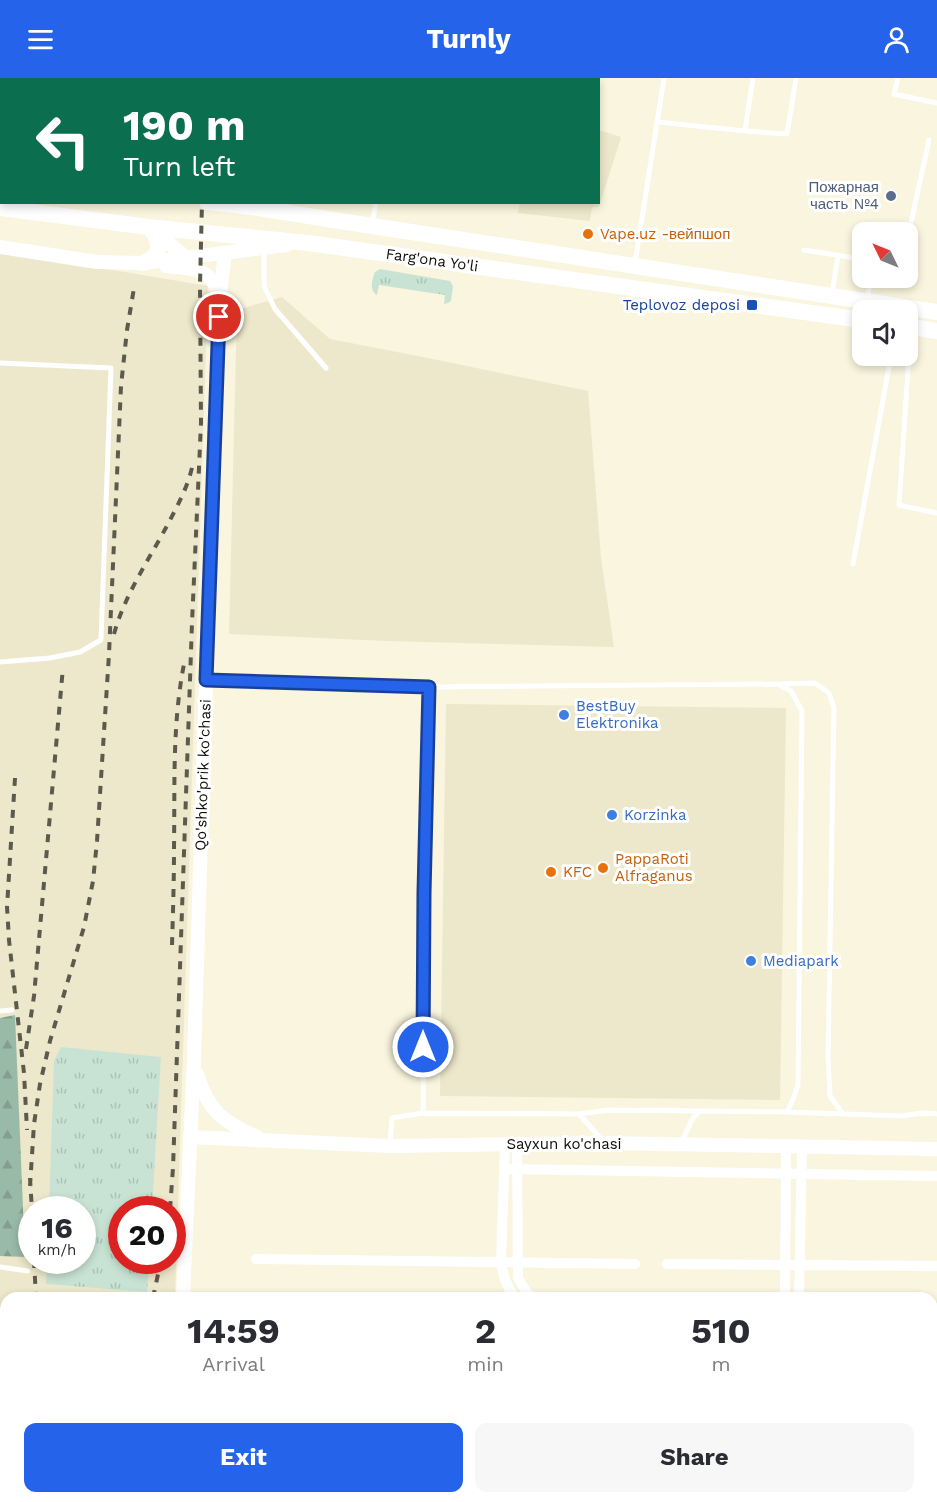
<!DOCTYPE html>
<meta charset="utf-8">
<style>
:root{--surface:#fff;--page:#f7f7f7;--text:#2b2b33;--muted:#7c7c81;--accent:#2563eb}
body{margin:0;font-family:"Work Sans",sans-serif;background:var(--page);color:var(--text);height:100vh;display:flex;flex-direction:column;font-size:22px;white-space:nowrap}
*{box-sizing:border-box;margin:0}
p{font-size:20px;color:var(--muted)}
.icon{flex:none;width:33px;height:33px;fill:none;stroke:currentColor;stroke-width:2;stroke-linecap:round;stroke-linejoin:round}
.map{position:relative;flex:1;overflow:hidden}
.drawer{position:absolute;left:0px;top:1214px;width:938px;height:212px;display:flex;flex-direction:column;background:var(--surface);border-radius:18px 18px 0 0;box-shadow:0 3px 9px #0003}
.drawer>*{flex:none}
.top-card{position:absolute;left:0px;top:0px;width:600px;height:126px;box-shadow:0 3px 9px #0003;background:#0b6e4f;color:#fff;overflow:hidden}
.needle{width:39px;rotate:313deg}
.fabs{position:absolute;left:852px;top:144px;display:grid;gap:12px}
.fabs a{display:grid;place-items:center;width:66px;height:66px;border-radius:12px;background:var(--surface);box-shadow:0 3px 9px #0003;font-size:30px}
.speed{position:absolute;left:18px;top:1118px;display:flex;gap:12px;font-size:30px;font-weight:700;text-align:center}
.speed>*{display:grid;place-content:center;width:78px;height:78px;border-radius:50%;background:var(--surface);box-shadow:0 3px 9px #0003;line-height:1}
.speed small{font-size:15px;font-weight:400}
.speed .limit{border:9px solid #d22;background:#fff;color:#111}
.pin{position:absolute;display:grid;place-items:center;width:51px;height:51px;color:#fff;margin:-26px;border:3px solid #fff;border-radius:50%;box-shadow:0 2px 6px #0007}
.me{position:absolute;width:66px;margin:-33px;rotate:0deg;stroke-linejoin:round;filter:drop-shadow(0 0 4px #0008)}
.turn{display:flex;align-items:center;gap:21px;height:126px;padding:0 24px;font-size:27px}
.turn .icon{width:78px;height:78px;stroke-width:2.5}
.turn b{display:block;font-size:42px;line-height:51px}
.eta{display:flex;justify-content:space-evenly;align-items:center;height:102px;text-align:center}
.eta b{font-size:36px;font-weight:700;line-height:42px}
.primary-button{display:flex;gap:12px;margin-top:auto;padding:12px 24px}
.primary-button a{flex:1;height:69px;border-radius:12px;background:var(--accent);color:#fff;font-size:24px;font-weight:700;line-height:69px;text-align:center}
.primary-button a+a{background:var(--page);color:var(--text)}
header{display:flex;justify-content:space-between;align-items:center;height:78px;padding:0 24px;background:var(--accent);color:#fff;font-size:27px;font-weight:700}
.map>svg:first-child{display:block}
.built{fill:#ede8cb;fill-rule:evenodd}
.grass{fill:url(#grass-tufts)}
.forest{fill:url(#forest-firs)}
.lines{fill:none;stroke-linecap:round;stroke-linejoin:round}
.service{stroke:#fff;stroke-width:5}
.minor{stroke:#fff;stroke-width:10}
.tertiary{stroke:#fff;stroke-width:14}
.primary{stroke:#fff;stroke-width:16}
.rail{stroke:#5c5a4d;stroke-width:4;stroke-dasharray:8 8;stroke-linecap:butt}
.route-casing{stroke:#184099;stroke-width:15}
.route{stroke:#2563eb;stroke-width:10}
.service-dot{fill:#5c6f8a;stroke:#fff;stroke-width:2}
.food-dot{fill:#e8710a;stroke:#fff;stroke-width:2}
.transit-dot{fill:#1a4fb4;stroke:#fff;stroke-width:2}
.shop-dot{fill:#3f7fe0;stroke:#fff;stroke-width:2}
.labels{text-anchor:middle;stroke-width:6;stroke-linejoin:round;paint-order:stroke}
.service-label{font-size:15px;fill:#4e5e75;stroke:#fff;text-anchor:end}
.food-label{font-size:15px;fill:#c56008;stroke:#fff;text-anchor:start}
.street-label{font-size:15px;fill:#0d0c05;stroke:#fff}
.transit-label{font-size:15px;fill:#164399;stroke:#fff;text-anchor:end}
.shop-label{font-size:15px;fill:#366cbe;stroke:#fff;text-anchor:start}
</style>
<header><svg class="icon" aria-label="menu" viewBox="0 0 24 24"><path d="M4 6h16M4 12h16M4 18h16"/></svg>Turnly<svg class="icon" aria-label="person" viewBox="0 0 24 24"><circle cx="12" cy="8" r="4"/><path d="M4 21q1-7 8-7t8 7"/></svg></header>
<div class="map">
<svg width="937" height="1424" viewBox="0 0 937 1424">
<defs>
<pattern id="grass-tufts" width="24" height="20" patternUnits="userSpaceOnUse" patternTransform="scale(1.5)"><rect width="24" height="20" fill="#c8e3d4"/><path d="M3 7l-1-3M5 7V3M7 7l1-3M15 17l-1-3M17 17v-4M19 17l1-3" fill="none" stroke="#abc2b4"/></pattern>
<pattern id="forest-firs" width="22" height="20" patternUnits="userSpaceOnUse" patternTransform="scale(1.5)"><rect width="22" height="20" fill="#9abaa8"/><path d="M5 1l3.5 6h-7zM16 11l3.5 6h-7z" fill="#849f8f"/></pattern>
</defs>
<rect width="100%" height="100%" fill="#f9f5de"/>
<path class="built" d="M 214,0 L 486,0 L 485,2 L 214,2 Z
M 599,52 L 621,59 L 599,129 L 592,129 L 590,143 L 518,135 L 520,125 L 598,124 Z
M 0,173 L 208,208 L 175,1219 L 6,1220 L 6,1419 L 168,1419 L 168,1424 L 0,1424 ZM 32,1131 L 82,1131 L 82,1182 L 32,1182 ZM 122,1131 L 172,1131 L 172,1182 L 122,1182 Z
M 282,219 L 330,261 L 438,282 L 588,313 L 601,480 L 614,569 L 386,563 L 229,556 L 237,232 Z
M 446,626 L 786,630 L 780,1022 L 440,1018 Z"/>
<path class="grass" d="M 380,191 L 450,203 L 453,208 L 451,223 L 448,225 L 444,226 L 445,217 L 379,207 L 377,217 C 369,212 372,202 375,194 Z
M 61,969 L 161,979 L 152,1131 L 122,1131 L 122,1182 L 149,1182 L 147,1214 L 46,1206 L 47,1182 L 82,1182 L 82,1131 L 49,1131 L 54,983 Z"/>
<path class="forest" d="M 15,937 L 25,1179 L 0,1178 L 0,940 Z"/>
<g class="lines">
<path class="service" d="M 898,0 L 894,16 L 937,25
M 162,2 L 163,0
M 658,44 L 745,53 L 753,0
M 745,53 L 787,56 L 796,0
M 372,147 L 376,124
M 908,158 L 929,62
M 264,171 L 264,208 L 275,231 L 326,290
M 804,172 L 862,181
M 635,185 L 664,0
M 832,216 L 838,177
M 867,221 L 871,200
M 913,251 L 909,276 L 899,427 L 937,435
M 0,285 L 111,290 L 101,562 L 80,574 L 50,580 L 0,584
M 853,486 L 891,278
M 207,602 L 430,609 L 777,606 L 791,613 L 802,633 L 798,1007 L 794,1019 L 787,1034 L 700,1033 L 693,1040 L 681,1065
M 778,606 L 815,605 L 829,615 L 834,630 L 828,981 L 830,1018 L 843,1036
M 0,933 L 12,932
M 787,1034 L 902,1038 L 922,1035 L 937,1036
M 423,1035 L 425,815 L 430,609
M 579,1036 L 602,1062
M 390,1066 L 392,1040 L 423,1035 L 579,1036 L 609,1032 L 700,1033
M 0,1189 L 28,1193
M 0,1404 L 6,1404
M 47,1419 L 47,1424
M 403,1422 L 509,1421 L 509,1419"/>
<path class="minor" d="M 505,1066 L 501,1183 C 503,1197 506,1208 515,1220
M 517,1066 L 518,1200 L 527,1215 L 532,1220
M 504,1091 L 936,1098
M 256,1181 L 635,1186
M 667,1186 L 936,1188
M 785,1220 L 786,1069
M 799,1220 L 802,1069
M 932,1282 L 937,1282
M 932,1375 L 937,1375
M 707,1419 L 712,1424
M 725,1419 L 736,1424
M 570,1424 L 570,1419
M 665,1424 L 665,1419
M 747,1424 L 763,1419
M 779,1424 L 784,1419"/>
<path class="tertiary" d="M 0,75 L 2,75
M 153,152 L 189,182
M 0,169 L 97,184 L 143,185 L 287,167
M 166,188 C 191,191 209,188 220,216
M 197,996 C 208,1033 223,1044 257,1059
M 190,1059 L 390,1068 L 605,1065 L 937,1071
M 183,1220 L 194,979 L 206,602 L 220,216 L 225,176
M 178,1424 L 178,1419"/>
<path class="primary" d="M 0,101 L 2,101
M 207,124 L 252,129 L 372,148 L 937,234
M 0,130 L 149,149 L 308,165 L 862,242
M 143,185 C 163,178 161,163 149,149
M 908,248 L 937,253"/>
<path class="rail" d="M 207,2 L 207,0
M 114,556 C 125,516 150,480 169,444 C 179,425 189,406 193,385
M 15,700 L 7,829 L 9,862 L 24,995 L 27,1052
M 172,867 C 173,835 174,802 174,770 C 175,708 172,647 184,586
M 26,971 L 34,918 L 63,589
M 30,1100 L 32,1133
M 30,1108 L 34,1046 L 40,1006 L 50,963 L 84,849 L 93,803 L 97,763 L 109,576 L 121,308 L 127,252 L 134,210
M 170,1131 L 173,1090 L 192,545 L 201,345 L 200,207 L 202,124
M 34,1182 L 36,1220
M 153,1220 L 161,1182
M 37,1424 L 38,1419
M 76,1424 L 77,1419
M 99,1424 L 101,1419"/>
</g>
<g class="lines">
<g class="route-casing">
<path id="route" d="M 219,239 L 206,602 L 429,609 L 424,815 L 423,969"/>
</g>
<use href="#route" class="route"/>
</g>
<circle class="service-dot" cx="891" cy="118" r="6"/>
<g class="food-dot">
<circle cx="588" cy="156" r="6"/>
<circle cx="603" cy="790" r="6"/>
<circle cx="551" cy="794" r="6"/>
</g>
<rect class="transit-dot" x="746" y="221" width="12" height="12" rx="3"/>
<g class="shop-dot">
<circle cx="564" cy="637" r="6"/>
<circle cx="612" cy="737" r="6"/>
<circle cx="751" cy="883" r="6"/>
</g>
<g class="labels">
<g class="service-label">
<text x="879" y="114">Пожарная<tspan x="879" dy="17">часть №4</tspan></text>
</g>
<g class="food-label">
<text x="600" y="161">Vape.uz -вейпшоп</text>
<text x="615" y="786">PappaRoti<tspan x="615" dy="17">Alfraganus</tspan></text>
<text x="563" y="799">KFC</text>
</g>
<g class="street-label">
<text transform="translate(432 182) rotate(8)" y="5">Farg'ona Yo'li</text>
<text transform="translate(203 697) rotate(-88)" y="5">Qo'shko'prik ko'chasi</text>
<text x="564" y="1071">Sayxun ko'chasi</text>
</g>
<g class="transit-label">
<text x="740" y="232">Teplovoz deposi</text>
</g>
<g class="shop-label">
<text x="576" y="633">BestBuy<tspan x="576" dy="17">Elektronika</tspan></text>
<text x="624" y="742">Korzinka</text>
<text x="763" y="888">Mediapark</text>
</g>
</g>
</svg>
<div class="fabs">
<a><svg class="needle" viewBox="-14 -14 28 28"><path d="M0-13l5 13h-10z" fill="#e53935"/><path d="M0 13l5-13h-10z" fill="#7c7c81"/></svg></a>
<a><svg class="icon" aria-label="sound" viewBox="0 0 24 24"><path d="M4 9h4l5-4v14l-5-4H4zM17 9q2 3 0 6"/></svg></a>
</div>
<div class="speed"><div>16<small>km/h</small></div><div class="limit">20</div></div>
<div class="pin" style="left:219px;top:239px;background:#d93025"><svg class="icon" aria-label="arrive" viewBox="0 0 24 24"><path d="M6 21V4h12l-3 4 3 4H6"/></svg></div>
<svg class="me" style="left:423px;top:969px" viewBox="-20 -20 40 40"><circle r="17" fill="#2563eb" stroke="#fff" stroke-width="3"/><path d="M0-11L8 9 0 5-8 9z" fill="#fff"/></svg>
<div class="top-card">
<div class="turn"><svg class="icon" aria-label="left" viewBox="0 0 24 24"><path d="M17 20v-9H6M10 6l-5 5 5 5"/></svg><div><b>190 m</b>Turn left</div></div>
</div>
<section class="drawer">
<div class="eta">
<div><b>14:59</b><p>Arrival</p></div>
<div><b>2</b><p>min</p></div>
<div><b>510</b><p>m</p></div>
</div>
<div class="primary-button"><a>Exit</a><a>Share</a></div>
</section>
</div>
